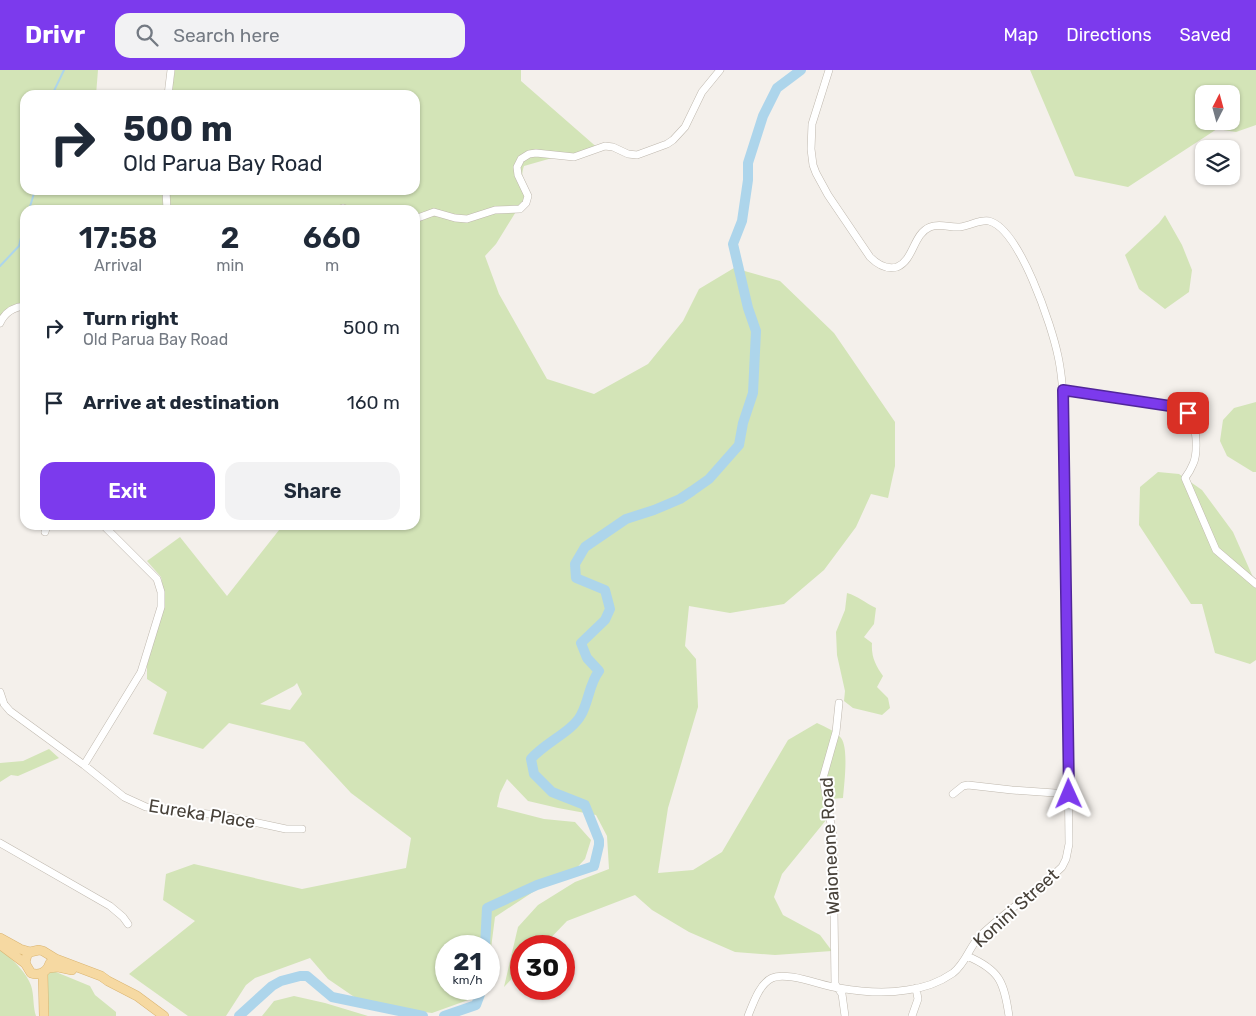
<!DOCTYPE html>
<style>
:root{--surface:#fff;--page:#f2f2f3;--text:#1f2937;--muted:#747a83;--accent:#7c3aed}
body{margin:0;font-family:Rubik,sans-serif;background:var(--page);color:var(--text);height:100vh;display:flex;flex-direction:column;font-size:19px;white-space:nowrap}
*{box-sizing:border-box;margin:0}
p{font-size:16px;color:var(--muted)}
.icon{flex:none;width:28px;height:28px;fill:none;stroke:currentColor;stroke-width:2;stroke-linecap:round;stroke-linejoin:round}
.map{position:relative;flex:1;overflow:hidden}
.panel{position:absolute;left:20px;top:135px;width:400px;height:325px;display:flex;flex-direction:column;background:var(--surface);border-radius:15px;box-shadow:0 1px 4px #0004}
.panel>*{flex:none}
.guide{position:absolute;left:20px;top:20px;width:400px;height:105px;border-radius:15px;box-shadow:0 1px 4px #0004;background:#fff;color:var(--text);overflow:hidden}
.needle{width:32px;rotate:6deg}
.buttons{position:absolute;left:1195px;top:15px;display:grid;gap:10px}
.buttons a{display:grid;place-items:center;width:45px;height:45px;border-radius:10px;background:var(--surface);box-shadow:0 1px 4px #0004;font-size:25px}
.speed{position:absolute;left:435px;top:865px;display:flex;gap:10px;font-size:25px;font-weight:700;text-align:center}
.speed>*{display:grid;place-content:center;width:65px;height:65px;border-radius:50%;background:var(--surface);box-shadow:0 1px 4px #0004;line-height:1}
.speed small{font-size:12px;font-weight:400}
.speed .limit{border:8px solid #d22;background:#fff;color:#111}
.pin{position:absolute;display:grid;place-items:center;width:42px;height:42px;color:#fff;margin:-21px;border-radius:10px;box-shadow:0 2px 8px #0006}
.me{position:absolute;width:55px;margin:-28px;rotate:359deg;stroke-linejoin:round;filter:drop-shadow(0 0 4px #0008)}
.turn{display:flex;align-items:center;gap:18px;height:105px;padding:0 20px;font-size:22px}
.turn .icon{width:65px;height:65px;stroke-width:2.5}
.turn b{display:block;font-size:35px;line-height:42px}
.eta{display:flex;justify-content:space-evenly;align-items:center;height:85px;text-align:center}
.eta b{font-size:30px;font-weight:600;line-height:35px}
.action{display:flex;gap:10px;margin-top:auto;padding:10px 20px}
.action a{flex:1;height:58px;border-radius:15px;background:var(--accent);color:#fff;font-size:20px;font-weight:600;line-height:58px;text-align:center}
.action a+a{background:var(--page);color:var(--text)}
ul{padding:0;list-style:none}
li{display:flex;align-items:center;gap:15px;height:75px;padding:0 20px}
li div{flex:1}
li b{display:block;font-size:19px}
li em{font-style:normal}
header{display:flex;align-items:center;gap:30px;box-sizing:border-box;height:70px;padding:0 25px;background:var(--accent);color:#fff}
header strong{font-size:24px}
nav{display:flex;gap:28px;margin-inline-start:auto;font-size:18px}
.search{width:350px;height:45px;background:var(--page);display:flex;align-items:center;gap:12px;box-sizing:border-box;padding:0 18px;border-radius:15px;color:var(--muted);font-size:19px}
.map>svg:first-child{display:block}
.green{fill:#d3e4b7;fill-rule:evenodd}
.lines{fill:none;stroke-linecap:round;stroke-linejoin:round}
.stream{stroke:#add5eb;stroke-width:2}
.river{stroke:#add5eb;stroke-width:10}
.minor-casing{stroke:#bfb8ae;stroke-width:8}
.major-casing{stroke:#dab572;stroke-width:10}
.minor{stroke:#fff;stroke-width:7}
.major{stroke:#f6d9a2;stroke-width:9}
.route-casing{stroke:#51269a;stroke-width:12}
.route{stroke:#7c3aed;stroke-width:9}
.labels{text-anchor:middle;stroke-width:4;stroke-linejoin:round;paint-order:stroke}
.street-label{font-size:18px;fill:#474139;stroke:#fff}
</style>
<header>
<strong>Drivr</strong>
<div class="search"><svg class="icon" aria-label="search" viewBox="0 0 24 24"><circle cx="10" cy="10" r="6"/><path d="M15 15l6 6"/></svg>Search here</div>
<nav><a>Map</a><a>Directions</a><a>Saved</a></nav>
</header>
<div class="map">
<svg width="1256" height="946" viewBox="0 0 1256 946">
<rect width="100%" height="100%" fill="#f4f0eb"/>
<path class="green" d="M 0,0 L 98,0 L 96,25 L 25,25 L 25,120 L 415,120 L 415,25 L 171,25 L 175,0 L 521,0 L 521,11 L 600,80 L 570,87 L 552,88 L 524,96 C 520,107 524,115 525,126 C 525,130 524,135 523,139 L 517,140 L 496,174 L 485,186 L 499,224 L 547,309 L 594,324 L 648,294 L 683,251 L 699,219 L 734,198 L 780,211 L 834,263 L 895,352 L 895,396 L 888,428 L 871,424 L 856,457 L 824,500 L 784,534 L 730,543 L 689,536 L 685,576 L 696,589 L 698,637 L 668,738 L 658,803 L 693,800 L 722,782 L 788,670 L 817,653 C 825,657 836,661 841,668 C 849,678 844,715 843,728 L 831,729 L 831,744 L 782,804 L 774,827 L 783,845 L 820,865 L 832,881 L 775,885 L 735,882 L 689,862 L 652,840 L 635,825 L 567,851 L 543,876 L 521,876 L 521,899 L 504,917 L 518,857 L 538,835 L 575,812 L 609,799 L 607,766 L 596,745 L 558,738 L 528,731 L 507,709 L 500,723 L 497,737 L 544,749 L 575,752 L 591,770 L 585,789 L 569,806 L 536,820 L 495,847 L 489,894 L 489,876 L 446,876 L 446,919 L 476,919 L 471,929 L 432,943 L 366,935 L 328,909 L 310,888 L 255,908 L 246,915 L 226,946 L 188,946 L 129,904 L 195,851 L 163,830 L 166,804 L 194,794 L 302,819 L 406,798 L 411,768 L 351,723 L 304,672 L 229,653 L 203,679 L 153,664 L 167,622 L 147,609 L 147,595 L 163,541 L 165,528 L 161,507 L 147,491 L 180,467 L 227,526 L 283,455 L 415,455 L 415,140 L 25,140 L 25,236 L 16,235 L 0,254 ZM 297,613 L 302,624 L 290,640 L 260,634 L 294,616 Z
M 1030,0 L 1256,0 L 1256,55 L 1236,62 L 1217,59 L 1128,117 L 1075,106 ZM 1204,24 L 1231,24 L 1231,51 L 1204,51 Z
M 1165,145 L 1182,175 L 1192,200 L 1189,222 L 1165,239 L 1139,219 L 1125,185 L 1159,153 Z
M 1256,332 L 1256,402 L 1253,402 L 1227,386 L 1220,371 L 1223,350 L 1234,338 Z
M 1158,402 L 1179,404 L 1202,420 L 1233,462 L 1256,514 L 1256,590 L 1250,594 L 1215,583 L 1202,534 L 1191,534 L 1139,455 L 1140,417 Z
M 847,523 C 858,526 865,533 876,538 L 874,554 L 864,567 L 872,573 C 871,587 876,596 883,606 L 877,617 L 888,628 L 890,638 L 882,645 L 853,638 L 844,631 L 845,621 L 837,585 L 836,562 L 845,540 Z
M 49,679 L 59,688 L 18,706 L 11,705 L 0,712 L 0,693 L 23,691 Z
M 0,880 C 11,887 30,906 32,919 C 34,928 33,937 36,946 L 0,946 Z
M 51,900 L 90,916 L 95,925 L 116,942 L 116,946 L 45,946 L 46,904 Z
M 294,926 L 325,933 L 368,946 L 262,946 L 274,931 Z"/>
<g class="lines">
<path class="stream" d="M 52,25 L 64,0
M 29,140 L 35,120
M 0,196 L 19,176 L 25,151"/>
<path class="river" d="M 485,876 L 487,838 L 537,815 L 594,796 L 599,775 L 599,770 L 585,735 L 552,722 L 534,704 L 531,689 C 544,673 572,662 581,645 C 589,631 589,614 599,601 L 587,588 L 581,573 L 605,550 L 610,539 L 605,520 L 576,508 L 575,494 L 585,477 L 626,449 L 654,440 L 680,429 L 692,421 L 709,409 L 739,375 L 743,353 L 753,323 L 756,261 L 748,238 L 733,174 L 742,151 L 748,110 L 748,93 L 763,46 L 777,18 L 801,0
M 239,946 L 272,916 L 281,911 L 300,906 L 307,906 L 332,927 L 423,946
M 444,946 L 476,935 L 482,919"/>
<g class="minor-casing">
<path id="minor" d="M 168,25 L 171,0
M 166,120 L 167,140
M 336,140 L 343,138 L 350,140
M 415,149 L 434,142 L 455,148 L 467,149 L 495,140 L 520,139 L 526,133 L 528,126 L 518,105 L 517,97 L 521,89 L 529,84 L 536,83 L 574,87 L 605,76 L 613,77 L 628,84 L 637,85 L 667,74 L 673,70 L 685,57 L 702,22 L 720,0
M 0,253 C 5,242 13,237 25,236
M 1063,320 L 1170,336 C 1177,338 1184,339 1189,344 C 1197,351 1198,384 1193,394 C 1191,399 1188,404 1185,408 L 1216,480 L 1256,514
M 45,462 L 47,455
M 0,622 L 4,634 L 10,641 L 84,695 L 141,602 L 161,537 L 161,522 L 157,509 L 103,455
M 839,633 L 836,662 L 823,708 L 833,766 L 835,914 L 842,924 L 845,946
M 84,695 L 124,727 L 146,737 L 226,746 L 286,759 L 302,759
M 953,724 L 963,716 L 968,715 L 1012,720 L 1069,724
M 0,773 L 110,836 L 123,847 L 128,854
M 967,886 C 1000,900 1004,912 1009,946
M 748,946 C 753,934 759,914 772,908 C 787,901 822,916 839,918 C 862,922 885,924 907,920 C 924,918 940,912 953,903 C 966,893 969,877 980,866 C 1006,841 1036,822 1062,797 L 1066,789 L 1069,774 L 1064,339 C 1063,321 1062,304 1058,286 C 1052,257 1020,159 989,151 C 980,149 970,156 960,157 C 950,158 940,153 930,157 C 913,164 914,190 897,197 C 886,200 877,194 870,187 L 828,125 L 816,103 L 813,95 L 811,79 L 812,54 L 829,0
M 912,946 L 918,929 L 916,918"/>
</g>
<g class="major-casing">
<path id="major" d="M 0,868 L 20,879 L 30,882 L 39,880 L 43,881 L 56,889 L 101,906 L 108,911 L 137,926 L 164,946
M 2,876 L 26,894
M 30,882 L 27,885 L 25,893 L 31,903 C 40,906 47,902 50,893
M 48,898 L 58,897 L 72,900
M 43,903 L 44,946"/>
</g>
<use href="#minor" class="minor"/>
<use href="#major" class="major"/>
</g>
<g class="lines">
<g class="route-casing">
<path id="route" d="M 1069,724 L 1063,320 L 1170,336 L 1181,339 L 1188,343"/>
</g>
<use href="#route" class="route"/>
</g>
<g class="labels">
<g class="street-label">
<text transform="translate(202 744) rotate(9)" y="6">Eureka Place</text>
<text transform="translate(830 776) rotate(-93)" y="6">Waioneone Road</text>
<text transform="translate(1016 838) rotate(-42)" y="6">Konini Street</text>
</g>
</g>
</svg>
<div class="buttons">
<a><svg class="needle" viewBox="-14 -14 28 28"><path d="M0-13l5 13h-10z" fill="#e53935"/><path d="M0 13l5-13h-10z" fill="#747a83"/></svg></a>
<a><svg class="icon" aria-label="layers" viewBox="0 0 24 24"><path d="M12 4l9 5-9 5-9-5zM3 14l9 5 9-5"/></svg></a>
</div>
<div class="speed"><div>21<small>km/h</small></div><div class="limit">30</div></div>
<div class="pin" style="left:1188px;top:343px;background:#d93025"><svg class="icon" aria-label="arrive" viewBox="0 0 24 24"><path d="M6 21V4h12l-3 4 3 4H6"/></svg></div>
<svg class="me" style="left:1069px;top:724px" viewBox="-20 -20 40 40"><path d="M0-17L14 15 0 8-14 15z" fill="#7c3aed" stroke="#fff" stroke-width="4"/></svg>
<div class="guide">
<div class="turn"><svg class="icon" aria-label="right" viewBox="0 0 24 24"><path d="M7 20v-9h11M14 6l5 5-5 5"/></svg><div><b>500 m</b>Old Parua Bay Road</div></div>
</div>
<section class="panel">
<div class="eta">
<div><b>17:58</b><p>Arrival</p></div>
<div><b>2</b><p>min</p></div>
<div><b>660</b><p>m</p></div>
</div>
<ul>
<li><svg class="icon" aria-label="right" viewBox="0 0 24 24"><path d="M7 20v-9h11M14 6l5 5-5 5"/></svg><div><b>Turn right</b><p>Old Parua Bay Road</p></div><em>500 m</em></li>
<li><svg class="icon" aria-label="arrive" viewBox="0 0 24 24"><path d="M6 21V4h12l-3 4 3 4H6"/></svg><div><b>Arrive at destination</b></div><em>160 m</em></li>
</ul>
<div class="action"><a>Exit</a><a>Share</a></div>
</section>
</div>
